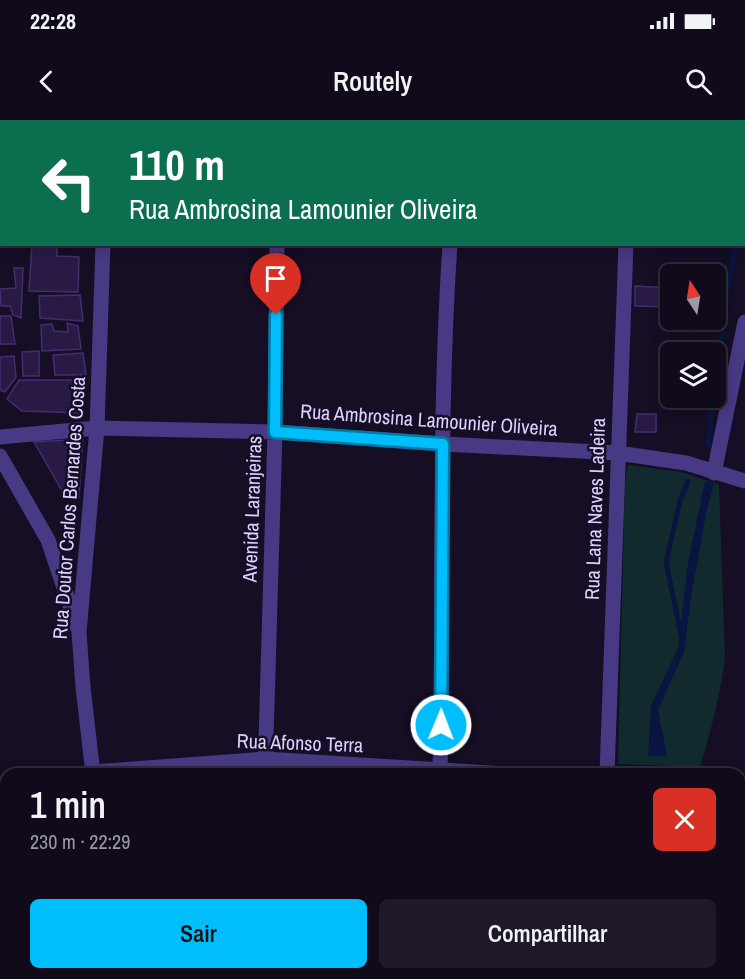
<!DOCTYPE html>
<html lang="pt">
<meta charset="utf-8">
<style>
:root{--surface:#100a1b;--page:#1e1828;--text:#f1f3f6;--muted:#9c9aa3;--line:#302b3a;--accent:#00bdfc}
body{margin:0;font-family:"Archivo Narrow",sans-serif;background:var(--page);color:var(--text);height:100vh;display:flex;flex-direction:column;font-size:22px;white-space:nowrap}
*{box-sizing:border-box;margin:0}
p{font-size:20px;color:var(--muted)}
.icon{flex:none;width:33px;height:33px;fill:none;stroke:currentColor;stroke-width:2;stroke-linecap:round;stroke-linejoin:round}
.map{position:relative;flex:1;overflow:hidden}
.drawer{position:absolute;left:0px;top:648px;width:746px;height:212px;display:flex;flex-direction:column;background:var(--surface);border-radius:18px 18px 0 0;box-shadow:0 3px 15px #0003,0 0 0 2px var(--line)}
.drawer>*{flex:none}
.guide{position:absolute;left:0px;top:0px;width:746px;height:126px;box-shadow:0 3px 15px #0003,0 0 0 2px var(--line);background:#0b6e4f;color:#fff;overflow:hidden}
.needle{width:39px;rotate:348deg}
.tools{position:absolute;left:660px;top:144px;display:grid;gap:12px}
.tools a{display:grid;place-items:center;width:66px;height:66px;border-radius:9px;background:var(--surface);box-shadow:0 3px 15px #0003,0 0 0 2px var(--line);font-size:30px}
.pin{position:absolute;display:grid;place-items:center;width:51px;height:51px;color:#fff;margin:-62px -26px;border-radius:50% 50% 50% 0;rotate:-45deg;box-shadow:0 0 6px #0007}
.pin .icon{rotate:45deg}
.me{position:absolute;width:66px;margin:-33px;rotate:1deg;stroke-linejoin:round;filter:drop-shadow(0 0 4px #0008)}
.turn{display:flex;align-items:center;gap:21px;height:126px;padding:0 30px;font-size:27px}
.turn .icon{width:78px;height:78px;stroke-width:2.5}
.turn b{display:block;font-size:42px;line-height:51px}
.round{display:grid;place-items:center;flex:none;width:63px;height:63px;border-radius:9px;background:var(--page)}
.head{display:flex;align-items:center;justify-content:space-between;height:102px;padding:0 30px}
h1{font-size:36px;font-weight:600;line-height:45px}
.action{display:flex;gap:12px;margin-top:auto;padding:12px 30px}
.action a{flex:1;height:69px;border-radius:9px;background:var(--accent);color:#111;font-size:24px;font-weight:600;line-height:69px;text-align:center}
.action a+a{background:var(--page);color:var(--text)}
.status{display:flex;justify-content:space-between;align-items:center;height:42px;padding:0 30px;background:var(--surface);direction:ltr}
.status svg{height:16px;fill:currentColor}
header{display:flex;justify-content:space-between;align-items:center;height:78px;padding:0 30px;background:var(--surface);font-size:27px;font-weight:600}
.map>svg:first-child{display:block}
.green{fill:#112a2e}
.water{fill:#091541}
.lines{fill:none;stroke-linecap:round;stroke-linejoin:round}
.stream{stroke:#091541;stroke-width:5}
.building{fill:#291a45;stroke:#442c71;stroke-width:1.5}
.minor{stroke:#473983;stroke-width:15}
.route-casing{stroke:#007ba4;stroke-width:15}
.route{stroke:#00bdfc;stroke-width:10}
.labels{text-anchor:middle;stroke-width:5;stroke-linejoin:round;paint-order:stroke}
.street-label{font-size:20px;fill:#ddd1ff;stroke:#150e24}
</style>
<div class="status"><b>22:28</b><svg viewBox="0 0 49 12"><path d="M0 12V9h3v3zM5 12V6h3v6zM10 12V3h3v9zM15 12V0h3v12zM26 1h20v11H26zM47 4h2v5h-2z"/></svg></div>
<header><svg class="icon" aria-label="back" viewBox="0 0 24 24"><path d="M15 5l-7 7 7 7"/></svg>Routely<svg class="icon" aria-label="search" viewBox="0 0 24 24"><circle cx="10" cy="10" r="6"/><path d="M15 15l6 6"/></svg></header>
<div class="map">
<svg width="745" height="859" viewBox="0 0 745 859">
<rect width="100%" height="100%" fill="#150e24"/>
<path class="green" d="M 628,345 L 681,352 L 719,365 L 725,538 C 720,576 711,611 700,647 L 618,644 L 625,362 Z
M 740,672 L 745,672 L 745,859 L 609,859 L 610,854 L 740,854 Z"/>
<path class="water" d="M 705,361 L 714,364 L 707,389 L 691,477 L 684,532 L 658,590 L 667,636 L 648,636 L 651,586 L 678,528 L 688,443 Z"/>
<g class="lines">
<path class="stream" d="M 744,106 L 745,103
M 716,258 L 728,167 L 736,124
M 708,326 L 713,278
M 681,515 L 666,442 L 680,381 L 688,361"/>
</g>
<path class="building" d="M 32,124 L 57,124 L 57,136 L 79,137 L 78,172 L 29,171 Z
M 14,148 L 23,148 L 21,198 L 13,195 L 10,186 L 1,186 L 0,169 L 16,168 Z
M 635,166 L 670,168 L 670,187 L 635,186 Z
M 80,175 L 83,201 L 40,198 L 39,176 Z
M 0,196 L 11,196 L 15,224 L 0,224 Z
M 67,203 L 78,206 L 81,229 L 42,231 L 41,205 L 52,204 L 54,211 L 68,212 Z
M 39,231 L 39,256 L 23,256 L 22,232 Z
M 83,233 L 86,255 L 55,255 L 53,235 Z
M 14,236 L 16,257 L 5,272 L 0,270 L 0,237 Z
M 19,260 L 81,260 L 80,293 L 22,291 L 7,279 Z
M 637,294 L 656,294 L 656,312 L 635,312 Z
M 83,319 L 79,377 L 64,374 L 34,322 Z"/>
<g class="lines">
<path class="minor" d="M 244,0 L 261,2
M 106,2 L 107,0
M 278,2 L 278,0
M 744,13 L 745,13
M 0,317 L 97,308 L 275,312 L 443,324 L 618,333 L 686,343 L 745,361
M 0,336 L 48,420 L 77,506
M 714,353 L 745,202
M 93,652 L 265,639 L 506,654
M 93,654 L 83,567 L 79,512 L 97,308 L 103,124
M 265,654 L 275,312 L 277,124
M 440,654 C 444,478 438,301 450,124
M 607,654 L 626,124
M 740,664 L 745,664
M 645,854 L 664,854
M 103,859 L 103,854
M 258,859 L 258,854
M 433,859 L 433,854
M 601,859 L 601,854"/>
</g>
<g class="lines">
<g class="route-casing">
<path id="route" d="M 276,195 L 275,312 L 443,324 L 441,605"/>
</g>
<use href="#route" class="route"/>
</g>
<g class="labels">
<g class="street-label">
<text transform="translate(429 300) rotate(4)" y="7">Rua Ambrosina Lamounier Oliveira</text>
<text transform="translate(69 388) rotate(-86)" y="7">Rua Doutor Carlos Bernardes Costa</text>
<text transform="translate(252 389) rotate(-88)" y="7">Avenida Laranjeiras</text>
<text transform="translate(595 389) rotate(-88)" y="7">Rua Lana Naves Ladeira</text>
<text transform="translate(300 623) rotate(2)" y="7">Rua Afonso Terra</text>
</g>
</g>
</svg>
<div class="tools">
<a><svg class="needle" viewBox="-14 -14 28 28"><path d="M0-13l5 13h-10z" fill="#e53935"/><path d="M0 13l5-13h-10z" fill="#9c9aa3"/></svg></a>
<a><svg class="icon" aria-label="layers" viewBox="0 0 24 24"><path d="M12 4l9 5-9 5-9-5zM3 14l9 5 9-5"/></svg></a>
</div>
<div class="pin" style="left:276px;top:195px;background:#d93025"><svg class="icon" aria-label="arrive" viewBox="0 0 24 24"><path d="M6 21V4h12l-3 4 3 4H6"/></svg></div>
<svg class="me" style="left:441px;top:605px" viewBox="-20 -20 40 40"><circle r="17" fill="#00bdfc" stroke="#fff" stroke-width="3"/><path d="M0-11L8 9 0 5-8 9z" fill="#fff"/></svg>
<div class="guide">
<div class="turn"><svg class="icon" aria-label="left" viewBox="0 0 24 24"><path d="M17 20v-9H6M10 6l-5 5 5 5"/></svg><div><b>110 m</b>Rua Ambrosina Lamounier Oliveira</div></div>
</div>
<section class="drawer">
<div class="head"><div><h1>1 min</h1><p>230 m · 22:29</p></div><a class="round" style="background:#d93025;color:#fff"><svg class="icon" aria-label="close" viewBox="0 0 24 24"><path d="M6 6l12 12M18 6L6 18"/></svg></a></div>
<div class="action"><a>Sair</a><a>Compartilhar</a></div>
</section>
</div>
